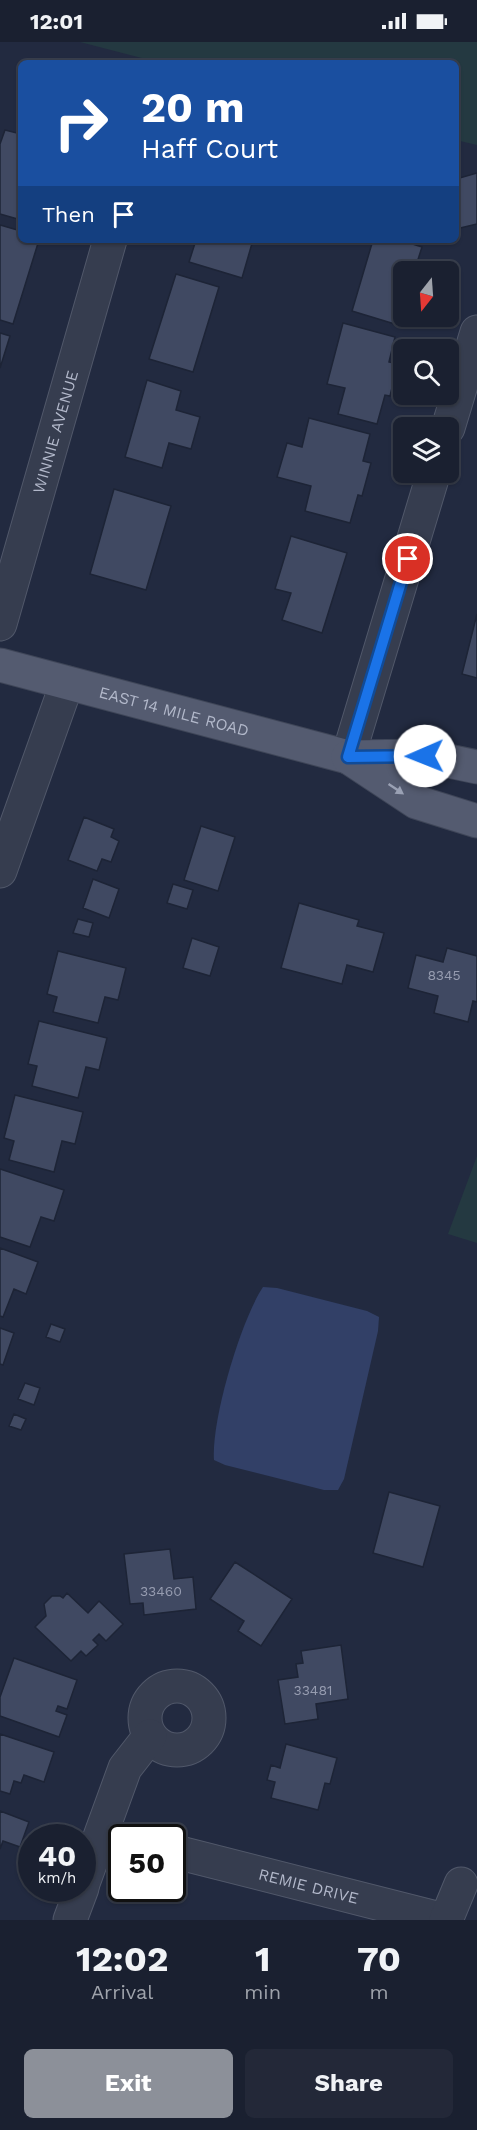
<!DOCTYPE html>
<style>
:root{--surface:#1a2030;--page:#232838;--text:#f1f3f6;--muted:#9fa3ab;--line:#383e4c;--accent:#8c9099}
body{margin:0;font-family:"Work Sans",sans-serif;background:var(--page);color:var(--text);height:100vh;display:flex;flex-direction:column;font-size:22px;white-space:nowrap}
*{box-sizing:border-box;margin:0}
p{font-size:20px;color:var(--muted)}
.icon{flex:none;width:33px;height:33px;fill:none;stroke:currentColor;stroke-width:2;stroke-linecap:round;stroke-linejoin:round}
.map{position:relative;height:1878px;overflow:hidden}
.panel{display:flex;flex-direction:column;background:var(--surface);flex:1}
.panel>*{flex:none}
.hud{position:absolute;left:18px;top:18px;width:441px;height:183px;border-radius:9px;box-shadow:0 2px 4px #0004,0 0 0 2px var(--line);background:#1a4fa0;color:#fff;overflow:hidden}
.needle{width:39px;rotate:197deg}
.controls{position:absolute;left:393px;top:219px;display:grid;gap:12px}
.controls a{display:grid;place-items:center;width:66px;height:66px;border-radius:9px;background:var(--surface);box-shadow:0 2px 4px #0004,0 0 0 2px var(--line);font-size:30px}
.speed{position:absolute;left:18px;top:1782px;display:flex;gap:12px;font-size:30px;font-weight:700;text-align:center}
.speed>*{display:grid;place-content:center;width:78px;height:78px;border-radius:50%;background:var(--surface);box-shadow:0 2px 4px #0004,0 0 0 2px var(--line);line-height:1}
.speed small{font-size:15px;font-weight:400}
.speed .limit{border:3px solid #111;border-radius:9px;background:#fff;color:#111}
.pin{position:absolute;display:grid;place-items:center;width:51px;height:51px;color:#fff;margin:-26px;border:3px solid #fff;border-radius:50%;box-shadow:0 2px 6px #0007}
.me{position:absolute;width:66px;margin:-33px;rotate:269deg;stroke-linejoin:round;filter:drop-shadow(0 0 4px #0008)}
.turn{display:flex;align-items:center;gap:21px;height:126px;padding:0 24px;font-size:27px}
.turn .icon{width:78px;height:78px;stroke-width:2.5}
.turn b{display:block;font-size:42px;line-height:51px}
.then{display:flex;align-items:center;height:57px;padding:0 24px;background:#0003;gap:12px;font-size:22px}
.eta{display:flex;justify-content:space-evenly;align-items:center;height:102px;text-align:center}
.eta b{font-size:36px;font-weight:700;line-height:42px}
.cta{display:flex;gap:12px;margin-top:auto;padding:12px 24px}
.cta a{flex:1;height:69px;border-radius:9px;background:var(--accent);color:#fff;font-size:24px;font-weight:700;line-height:69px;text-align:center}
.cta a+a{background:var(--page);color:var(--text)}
.status{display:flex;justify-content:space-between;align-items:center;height:42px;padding:0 30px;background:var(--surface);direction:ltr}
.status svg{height:16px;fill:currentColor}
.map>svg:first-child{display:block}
.green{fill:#243941}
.water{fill:#324067}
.building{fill:#404962;stroke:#1d2436;stroke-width:1.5}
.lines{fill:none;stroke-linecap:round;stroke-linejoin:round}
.minor-casing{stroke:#51586a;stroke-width:35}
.major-casing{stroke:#3f4658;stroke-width:35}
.minor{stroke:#363d4f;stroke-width:33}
.major{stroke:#545b70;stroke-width:33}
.oneway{fill:#9aa1b4}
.route-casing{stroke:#114b97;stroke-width:15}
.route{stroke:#1a73e8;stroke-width:10}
.labels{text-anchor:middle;stroke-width:6;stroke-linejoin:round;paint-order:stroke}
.number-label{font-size:14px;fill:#969cb0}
.street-label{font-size:16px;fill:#b2b8ca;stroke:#1b2234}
</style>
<div class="status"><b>12:01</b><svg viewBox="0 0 49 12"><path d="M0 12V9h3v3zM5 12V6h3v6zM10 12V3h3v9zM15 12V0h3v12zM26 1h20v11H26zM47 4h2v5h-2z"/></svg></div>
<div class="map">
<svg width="477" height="1878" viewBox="0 0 477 1878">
<rect width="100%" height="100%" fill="#222a40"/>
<path class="green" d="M 80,0 L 477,0 L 477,103 L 456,98 L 456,21 L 161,21 Z
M 477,1114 L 477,1201 L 448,1192 Z"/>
<path class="water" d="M 263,1245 L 277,1246 L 367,1269 L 379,1275 L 378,1289 L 344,1437 L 338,1448 L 324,1448 L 225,1423 L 214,1418 C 211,1378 241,1278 263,1245 Z"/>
<path class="building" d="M 5,88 L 21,92 L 21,178 L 0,172 L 0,102 Z
M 477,131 L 477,182 L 456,187 L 456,137 Z
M 0,183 L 21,189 L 21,198 L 39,198 L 13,282 L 0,278 Z
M 196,198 L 253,198 L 242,236 L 189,220 Z
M 373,198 L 400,198 L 422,205 L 414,230 L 404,230 L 404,264 L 398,283 L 352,269 Z
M 176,232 L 219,245 L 193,330 L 149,317 Z
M 343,281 L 395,295 L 389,320 L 398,322 L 390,354 L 385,353 L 377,382 L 338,372 L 345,346 L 327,342 Z
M 0,291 L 10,294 L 0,326 Z
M 147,338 L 181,349 L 176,368 L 200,375 L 191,407 L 169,401 L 162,426 L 125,415 Z
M 309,376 L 370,392 L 363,419 L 371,421 L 362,454 L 358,453 L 350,481 L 305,469 L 311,444 L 277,435 L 287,401 L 302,405 Z
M 114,447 L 171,464 L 146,548 L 90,532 Z
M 291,494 L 347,511 L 322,591 L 282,578 L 291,551 L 275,547 Z
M 477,572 L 477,636 L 462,632 Z
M 84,775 L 114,787 L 111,795 L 119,799 L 111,820 L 102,817 L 97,829 L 68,818 Z
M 201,784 L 235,795 L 218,849 L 184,838 Z
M 93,837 L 119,847 L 109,876 L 83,866 Z
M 173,842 L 193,848 L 187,867 L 167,861 Z
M 299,861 L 359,878 L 357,884 L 384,891 L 373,930 L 347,923 L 342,942 L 281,926 Z
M 78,877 L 93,881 L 89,895 L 73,891 Z
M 192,896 L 219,905 L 210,934 L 183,926 Z
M 447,906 L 477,914 L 477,960 L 473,959 L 468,980 L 434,971 L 438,954 L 408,946 L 416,913 L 443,920 Z
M 58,909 L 126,926 L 118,958 L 105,955 L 98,981 L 53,970 L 57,955 L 47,952 Z
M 39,979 L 107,996 L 99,1028 L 86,1025 L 78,1056 L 32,1044 L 37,1024 L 28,1022 Z
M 15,1053 L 83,1070 L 75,1102 L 62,1099 L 54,1130 L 9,1118 L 14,1099 L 4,1096 Z
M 0,1127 L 64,1148 L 54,1179 L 41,1175 L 30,1205 L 0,1195 Z
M 0,1206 L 38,1220 L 26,1252 L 14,1247 L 3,1275 L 0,1274 Z
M 51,1282 L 65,1287 L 60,1300 L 46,1295 Z
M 0,1286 L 14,1291 L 3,1323 L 0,1322 Z
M 25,1341 L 40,1346 L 34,1363 L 18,1357 Z
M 14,1372 L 26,1377 L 21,1388 L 9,1384 Z
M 389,1450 L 440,1464 L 423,1525 L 373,1511 Z
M 170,1507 L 174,1537 L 193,1535 L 196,1567 L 144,1573 L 143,1561 L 130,1562 L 124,1512 Z
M 235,1520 L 292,1557 L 261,1604 L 238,1589 L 244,1579 L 210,1557 Z
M 67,1551 L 88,1571 L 99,1559 L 123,1582 L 106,1599 L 99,1592 L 93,1598 L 98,1603 L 86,1614 L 81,1609 L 71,1619 L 35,1585 L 46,1574 L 44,1562 L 52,1554 L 60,1554 L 63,1556 Z
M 341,1603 L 348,1657 L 316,1662 L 318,1677 L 285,1682 L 278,1638 L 298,1635 L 296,1622 L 303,1621 L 301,1609 Z
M 14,1616 L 77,1638 L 67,1667 L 58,1664 L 56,1669 L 67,1673 L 59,1695 L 0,1674 L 0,1655 Z
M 0,1692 L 54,1710 L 44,1740 L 24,1733 L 21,1741 L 14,1739 L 10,1752 L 0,1749 Z
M 286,1702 L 337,1716 L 330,1742 L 325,1741 L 318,1768 L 271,1756 L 275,1740 L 267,1738 L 271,1723 L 280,1726 Z
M 0,1769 L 29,1780 L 20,1805 L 3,1799 L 0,1807 Z"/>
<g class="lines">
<g class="minor-casing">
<g id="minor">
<path d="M 448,386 L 477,290"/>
<path id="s1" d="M 0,582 L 110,198"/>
<path d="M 348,715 L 434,430"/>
<path d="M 0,829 L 67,641"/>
<circle cx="177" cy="1676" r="32"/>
<path id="s2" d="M 172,1809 L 444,1878"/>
<path d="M 82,1844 L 125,1726 L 150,1694"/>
<path d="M 70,1878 L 82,1846"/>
<path d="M 446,1878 L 461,1842"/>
</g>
</g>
<g class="major-casing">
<g id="major">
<path id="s3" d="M 0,623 L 348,715 L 425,714 L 477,725"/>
<path d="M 348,715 L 416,760 L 477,779"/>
</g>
</g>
<use href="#minor" class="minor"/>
<use href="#major" class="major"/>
</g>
<defs><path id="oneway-solid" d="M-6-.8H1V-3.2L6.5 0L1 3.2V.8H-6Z" transform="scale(1.5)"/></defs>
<use class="oneway" href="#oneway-solid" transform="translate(396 747) rotate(34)"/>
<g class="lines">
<g class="route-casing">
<path id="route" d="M 408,517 L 348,715 L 425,714"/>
</g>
<use href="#route" class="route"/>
</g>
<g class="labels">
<g class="number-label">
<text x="444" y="938">8345</text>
<text x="161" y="1554">33460</text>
<text x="313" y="1653">33481</text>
</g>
<g class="street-label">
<text dy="6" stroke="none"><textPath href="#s1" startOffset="200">WINNIE AVENUE</textPath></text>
<text dy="6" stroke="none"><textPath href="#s3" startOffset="180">EAST 14 MILE ROAD</textPath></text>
<text dy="6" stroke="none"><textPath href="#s2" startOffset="141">REMIE DRIVE</textPath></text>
</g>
</g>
</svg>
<div class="controls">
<a><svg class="needle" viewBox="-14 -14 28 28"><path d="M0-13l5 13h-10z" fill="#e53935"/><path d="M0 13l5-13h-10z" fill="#9fa3ab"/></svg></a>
<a><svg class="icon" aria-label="search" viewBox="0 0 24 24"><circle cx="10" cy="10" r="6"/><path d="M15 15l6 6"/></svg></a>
<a><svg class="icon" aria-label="layers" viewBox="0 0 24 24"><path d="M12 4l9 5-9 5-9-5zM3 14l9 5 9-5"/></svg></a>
</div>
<div class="speed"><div>40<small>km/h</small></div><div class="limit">50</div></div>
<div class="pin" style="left:408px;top:517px;background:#d93025"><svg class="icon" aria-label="arrive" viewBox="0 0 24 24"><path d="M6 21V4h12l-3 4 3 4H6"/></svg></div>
<svg class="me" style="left:425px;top:714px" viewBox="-20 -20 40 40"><circle r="19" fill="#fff"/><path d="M0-13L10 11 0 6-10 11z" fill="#1a73e8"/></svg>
<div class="hud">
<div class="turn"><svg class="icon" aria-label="right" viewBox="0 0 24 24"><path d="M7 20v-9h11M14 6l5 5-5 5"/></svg><div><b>20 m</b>Haff Court</div></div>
<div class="then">Then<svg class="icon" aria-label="arrive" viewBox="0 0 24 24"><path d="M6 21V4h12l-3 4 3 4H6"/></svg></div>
</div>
</div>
<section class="panel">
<div class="eta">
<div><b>12:02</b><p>Arrival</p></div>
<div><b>1</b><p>min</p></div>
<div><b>70</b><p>m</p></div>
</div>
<div class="cta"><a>Exit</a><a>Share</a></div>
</section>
